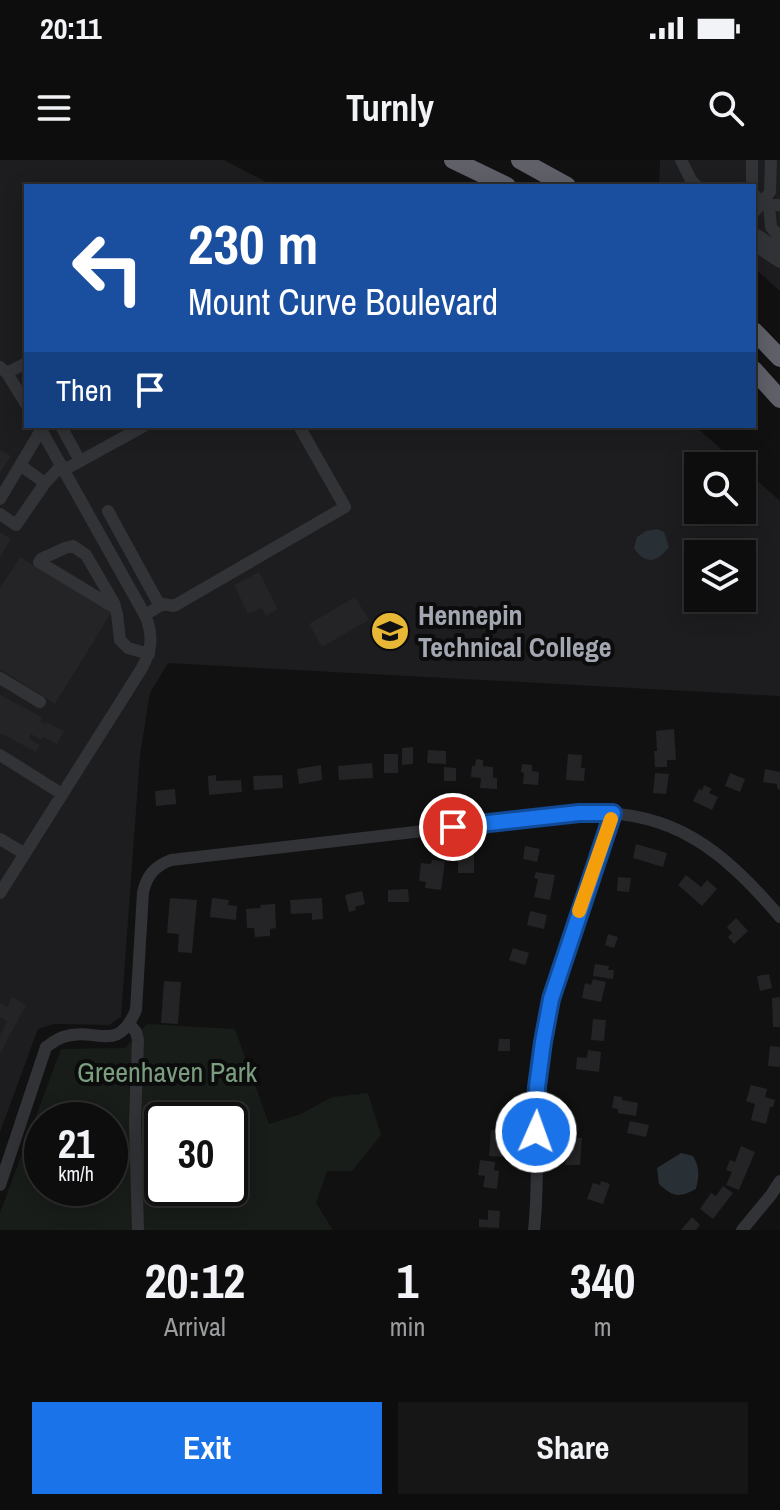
<!DOCTYPE html>
<style>
:root{--surface:#0d0d0e;--page:#161617;--text:#f1f3f6;--muted:#9a9c9e;--line:#2d2d2e;--accent:#1a73e8}
body{margin:0;font-family:"Archivo Narrow",sans-serif;background:var(--page);color:var(--text);height:100vh;display:flex;flex-direction:column;font-size:30px;white-space:nowrap}
*{box-sizing:border-box;margin:0}
p{font-size:26px;color:var(--muted)}
.icon{flex:none;width:44px;height:44px;fill:none;stroke:currentColor;stroke-width:2;stroke-linecap:round;stroke-linejoin:round}
.map{position:relative;height:1070px;overflow:hidden}
.sheet{display:flex;flex-direction:column;background:var(--surface);flex:1}
.sheet>*{flex:none}
.hud{position:absolute;left:24px;top:24px;width:732px;height:244px;border-radius:0px;box-shadow:0 4px 20px #0003,0 0 0 2px var(--line);background:#1a4fa0;color:#fff;overflow:hidden}
.tools{position:absolute;left:684px;top:292px;display:grid;gap:16px}
.tools a{display:grid;place-items:center;width:72px;height:72px;border-radius:0px;background:var(--surface);box-shadow:0 4px 20px #0003,0 0 0 2px var(--line);font-size:40px}
.speed{position:absolute;left:24px;top:942px;display:flex;gap:16px;font-size:40px;font-weight:700;text-align:center}
.speed>*{display:grid;place-content:center;width:104px;height:104px;border-radius:50%;background:var(--surface);box-shadow:0 4px 20px #0003,0 0 0 2px var(--line);line-height:1}
.speed small{font-size:20px;font-weight:400}
.speed .limit{border:4px solid #111;border-radius:12px;background:#fff;color:#111}
.pin{position:absolute;display:grid;place-items:center;width:68px;height:68px;color:#fff;margin:-34px;border:4px solid #fff;border-radius:50%;box-shadow:0 2px 8px #0007}
.me{position:absolute;width:88px;margin:-44px;rotate:2deg;stroke-linejoin:round;filter:drop-shadow(0 0 6px #0008)}
.turn{display:flex;align-items:center;gap:28px;height:168px;padding:0 32px;font-size:36px}
.turn .icon{width:104px;height:104px;stroke-width:2.5}
.turn b{display:block;font-size:56px;line-height:68px}
.then{display:flex;align-items:center;height:76px;padding:0 32px;background:#0003;gap:16px;font-size:30px}
.eta{display:flex;justify-content:space-evenly;align-items:center;height:136px;text-align:center}
.eta b{font-size:48px;font-weight:700;line-height:56px}
.cta{display:flex;gap:16px;margin-top:auto;padding:16px 32px}
.cta a{flex:1;height:92px;border-radius:0px;background:var(--accent);color:#fff;font-size:32px;font-weight:700;line-height:92px;text-align:center}
.cta a+a{background:var(--page);color:var(--text)}
.status{display:flex;justify-content:space-between;align-items:center;height:56px;padding:0 40px;background:var(--surface);direction:ltr}
.status svg{height:22px;fill:currentColor}
header{display:flex;justify-content:space-between;align-items:center;height:104px;padding:0 32px;background:var(--surface);font-size:36px;font-weight:700}
.map>svg:first-child{display:block}
.built{fill:#1d1d1f;fill-rule:evenodd}
.green{fill:#181d19;fill-rule:evenodd}
.water{fill:#282f35}
.building{fill:#242426}
.lines{fill:none;stroke-linecap:round;stroke-linejoin:round}
.minor{stroke:#323337;stroke-width:12}
.highway{stroke:#5f6068;stroke-width:18}
.route-casing{stroke:#114b97;stroke-width:20}
.route{stroke:#1a73e8;stroke-width:14}
.slow{stroke:#f59e0b;stroke-width:14}
.labels{text-anchor:middle;stroke-width:8;stroke-linejoin:round;paint-order:stroke}
.poi-label{font-size:28px;font-weight:bold;fill:#a3a7b2;stroke:#0c0c0d;text-anchor:start}
.park-label{font-size:28px;fill:#7b9d7f;stroke:#0c0c0d}
</style>
<div class="status"><b>20:11</b><svg viewBox="0 0 49 12"><path d="M0 12V9h3v3zM5 12V6h3v6zM10 12V3h3v9zM15 12V0h3v12zM26 1h20v11H26zM47 4h2v5h-2z"/></svg></div>
<header><svg class="icon" aria-label="menu" viewBox="0 0 24 24"><path d="M4 6h16M4 12h16M4 18h16"/></svg>Turnly<svg class="icon" aria-label="search" viewBox="0 0 24 24"><circle cx="10" cy="10" r="6"/><path d="M15 15l6 6"/></svg></header>
<div class="map">
<svg width="780" height="1070" viewBox="0 0 780 1070">
<rect width="100%" height="100%" fill="#111112"/>
<path class="built" d="M 0,0 L 224,0 L 274,26 L 26,26 L 26,266 L 695,266 L 740,306 L 698,306 L 698,350 L 742,350 L 742,307 L 780,341 L 780,536 L 168,503 L 150,533 L 140,595 L 121,857 L 109,865 L 54,864 L 38,869 L 0,972 ZM 698,394 L 742,394 L 742,438 L 698,438 Z
M 660,0 L 780,0 L 780,131 L 754,108 L 754,26 L 659,26 Z"/>
<path class="green" d="M 147,864 L 235,869 L 269,964 L 301,954 L 332,937 L 368,933 L 381,975 L 352,1011 L 327,1011 L 316,1043 L 333,1070 L 0,1070 L 0,1053 L 61,889 L 125,888 ZM 42,960 L 110,960 L 110,1028 L 42,1028 ZM 162,960 L 230,960 L 230,1028 L 162,1028 Z"/>
<path class="water" d="M 657,369 L 664,372 L 669,387 C 657,402 646,406 634,388 L 637,377 L 646,371 Z
M 681,993 L 693,996 C 700,1008 699,1016 696,1029 C 679,1038 673,1037 659,1024 L 657,1008 Z"/>
<path class="building" d="M 0,290 L 11,296 L 0,313 Z
M 0,372 L 11,379 L 0,397 Z
M 20,397 L 111,453 L 55,544 L 0,509 L 0,428 Z
M 259,412 L 278,449 L 266,456 L 262,448 L 248,454 L 234,425 Z
M 355,437 L 369,460 L 322,487 L 309,464 Z
M 0,535 L 42,557 L 40,561 L 45,564 L 46,562 L 64,571 L 57,584 L 43,577 L 41,580 L 31,574 L 29,579 L 40,585 L 36,592 L 0,573 Z
M 674,569 L 676,600 L 667,600 L 667,607 L 655,607 L 654,591 L 657,591 L 656,571 Z
M 413,587 L 413,604 L 402,605 L 402,588 Z
M 428,590 L 446,591 L 446,604 L 427,603 Z
M 384,594 L 398,594 L 398,613 L 384,613 Z
M 568,594 L 582,595 L 581,608 L 585,608 L 584,621 L 566,620 Z
M 476,599 L 483,600 L 483,606 L 493,607 L 493,618 L 497,618 L 497,629 L 480,628 L 481,618 L 471,617 L 472,606 L 475,606 Z
M 372,603 L 373,618 L 339,620 L 338,606 Z
M 522,604 L 532,605 L 532,611 L 539,612 L 538,625 L 523,624 L 524,613 L 521,612 Z
M 321,605 L 322,620 L 299,624 L 297,609 Z
M 444,607 L 456,608 L 456,621 L 444,621 Z
M 765,609 L 780,612 L 780,630 L 777,628 L 777,624 L 763,622 Z
M 655,613 L 669,614 L 666,634 L 653,633 Z
M 730,613 L 745,619 L 740,632 L 725,626 Z
M 216,615 L 216,621 L 241,620 L 242,632 L 209,635 L 208,616 Z
M 282,615 L 283,628 L 254,630 L 253,616 Z
M 704,625 L 712,629 L 709,633 L 718,637 L 712,650 L 693,641 L 699,629 L 702,630 Z
M 175,629 L 176,644 L 156,646 L 155,631 Z
M 636,684 L 667,693 L 663,707 L 633,698 Z
M 525,686 L 540,689 L 537,702 L 523,699 Z
M 458,693 L 474,694 L 474,713 L 458,713 Z
M 432,700 L 445,701 L 441,730 L 425,728 L 426,722 L 419,721 L 421,703 L 431,704 Z
M 536,712 L 555,715 L 550,740 L 534,737 L 538,719 L 534,718 Z
M 686,715 L 701,727 L 707,720 L 717,729 L 702,746 L 678,725 Z
M 618,717 L 631,718 L 629,732 L 617,731 Z
M 408,729 L 409,742 L 388,742 L 388,730 Z
M 362,731 L 365,744 L 355,747 L 356,750 L 349,752 L 345,735 Z
M 170,738 L 197,740 L 192,793 L 178,792 L 179,774 L 167,773 Z
M 212,738 L 229,740 L 228,745 L 237,746 L 236,760 L 210,757 Z
M 322,738 L 323,759 L 312,760 L 312,753 L 291,754 L 290,740 Z
M 275,744 L 276,768 L 270,769 L 270,776 L 255,777 L 254,768 L 247,768 L 246,749 L 261,748 L 260,745 Z
M 530,751 L 547,755 L 544,769 L 527,765 Z
M 736,758 L 748,771 L 734,784 L 728,777 L 732,773 L 727,767 Z
M 608,774 L 618,777 L 614,788 L 605,785 Z
M 513,788 L 529,793 L 525,805 L 509,800 Z
M 595,804 L 609,806 L 608,810 L 614,810 L 613,819 L 593,816 Z
M 769,814 L 772,828 L 760,831 L 757,816 Z
M 593,819 L 606,822 L 601,842 L 582,838 L 585,823 L 591,825 Z
M 164,821 L 181,822 L 178,864 L 161,863 Z
M 12,837 L 26,845 L 0,894 L 0,875 L 7,861 L 0,857 L 0,843 L 7,847 Z
M 780,837 L 780,867 L 773,867 L 772,838 Z
M 593,859 L 606,860 L 604,881 L 591,880 Z
M 499,879 L 510,879 L 510,891 L 498,891 Z
M 770,886 L 780,887 L 780,907 L 768,906 Z
M 588,890 L 601,892 L 599,912 L 576,909 L 577,897 L 587,898 Z
M 751,925 L 767,929 L 765,937 L 775,940 L 773,947 L 770,947 L 766,964 L 751,960 L 755,944 L 746,941 Z
M 614,936 L 622,937 L 622,940 L 638,943 L 636,956 L 618,953 L 618,949 L 612,948 Z
M 630,961 L 649,965 L 646,977 L 627,973 Z
M 491,970 L 504,970 L 502,997 L 489,996 Z
M 567,977 L 582,978 L 580,1005 L 565,1005 Z
M 741,986 L 755,992 L 739,1030 L 726,1025 L 732,1012 L 726,1010 L 730,1000 L 735,1002 Z
M 480,1000 L 495,1002 L 494,1010 L 499,1011 L 497,1029 L 483,1027 L 485,1016 L 478,1015 Z
M 601,1021 L 610,1024 L 603,1044 L 587,1039 L 593,1023 L 600,1025 Z
M 723,1026 L 733,1033 L 713,1059 L 700,1049 L 711,1033 L 716,1036 Z
M 488,1050 L 500,1051 L 499,1068 L 479,1067 L 479,1059 L 488,1060 Z
M 692,1057 L 700,1065 L 696,1070 L 681,1070 Z"/>
<g class="lines">
<path class="minor" d="M 681,0 L 691,20 L 697,26
M 752,26 L 752,0
M 754,34 L 761,44 L 770,32 L 771,0
M 769,45 L 771,67 L 780,78
M 754,52 L 761,44 L 780,45
M 754,75 L 763,91 L 780,102
M 757,75 L 780,90
M 0,207 L 7,213 L 26,244
M 7,213 L 26,203
M 61,266 L 80,301
M 20,305 L 45,323
M 64,310 L 144,266
M 0,339 L 41,270
M 108,351 L 160,446
M 0,354 L 16,365 L 45,323 L 62,305
M 115,448 L 39,402 L 41,399 L 65,388 L 73,386 L 86,395 L 114,443 L 117,454 L 120,480 L 128,488 L 149,494
M 145,455 L 163,444 L 174,446 L 345,347 L 299,266
M 0,518 L 40,542
M 0,595 L 62,634
M 0,679 L 25,694
M 0,733 L 142,508 C 152,490 153,476 146,457 L 39,266
M 130,865 L 136,872 L 138,880 L 135,962 L 138,1070
M 0,1025 L 46,887 C 52,883 57,879 63,877 C 97,866 117,895 136,850 L 143,732 C 147,715 155,706 171,700 L 579,653 C 672,648 723,690 780,757
M 534,1070 C 541,1007 532,944 543,881 C 556,803 587,728 613,653
M 742,1070 L 771,1035 L 780,1021"/>
<path class="highway" d="M 453,0 L 507,26
M 520,0 L 567,26
M 754,171 L 780,198
M 754,210 L 780,239"/>
</g>
<g class="lines">
<g class="route-casing">
<path id="route" d="M 453,667 L 579,653 L 613,653 L 551,839 L 543,882 L 537,927 L 536,972"/>
</g>
<use href="#route" class="route"/>
<path class="slow" d="M 579,751 L 611,659"/>
</g>
<defs>
<g id="university-disc" transform="scale(2)"><circle r="9.5" fill="#e7b735" stroke="#0c0c0d"/><path d="M0-5L7-2L0 1L-7-2ZM-4 1L0 2.5L4 1V4Q0 6-4 4Z" fill="#111"/></g>
</defs>
<g fill-rule="evenodd">
<use href="#university-disc" x="390" y="471"/>
</g>
<g class="labels">
<g class="poi-label">
<text x="418" y="465">Hennepin<tspan x="418" dy="32">Technical College</tspan></text>
</g>
<g class="park-label">
<text x="167" y="922">Greenhaven Park</text>
</g>
</g>
</svg>
<div class="tools">
<a><svg class="icon" aria-label="search" viewBox="0 0 24 24"><circle cx="10" cy="10" r="6"/><path d="M15 15l6 6"/></svg></a>
<a><svg class="icon" aria-label="layers" viewBox="0 0 24 24"><path d="M12 4l9 5-9 5-9-5zM3 14l9 5 9-5"/></svg></a>
</div>
<div class="speed"><div>21<small>km/h</small></div><div class="limit">30</div></div>
<div class="pin" style="left:453px;top:667px;background:#d93025"><svg class="icon" aria-label="arrive" viewBox="0 0 24 24"><path d="M6 21V4h12l-3 4 3 4H6"/></svg></div>
<svg class="me" style="left:536px;top:972px" viewBox="-20 -20 40 40"><circle r="17" fill="#1a73e8" stroke="#fff" stroke-width="3"/><path d="M0-11L8 9 0 5-8 9z" fill="#fff"/></svg>
<div class="hud">
<div class="turn"><svg class="icon" aria-label="left" viewBox="0 0 24 24"><path d="M17 20v-9H6M10 6l-5 5 5 5"/></svg><div><b>230 m</b>Mount Curve Boulevard</div></div>
<div class="then">Then<svg class="icon" aria-label="arrive" viewBox="0 0 24 24"><path d="M6 21V4h12l-3 4 3 4H6"/></svg></div>
</div>
</div>
<section class="sheet">
<div class="eta">
<div><b>20:12</b><p>Arrival</p></div>
<div><b>1</b><p>min</p></div>
<div><b>340</b><p>m</p></div>
</div>
<div class="cta"><a>Exit</a><a>Share</a></div>
</section>
